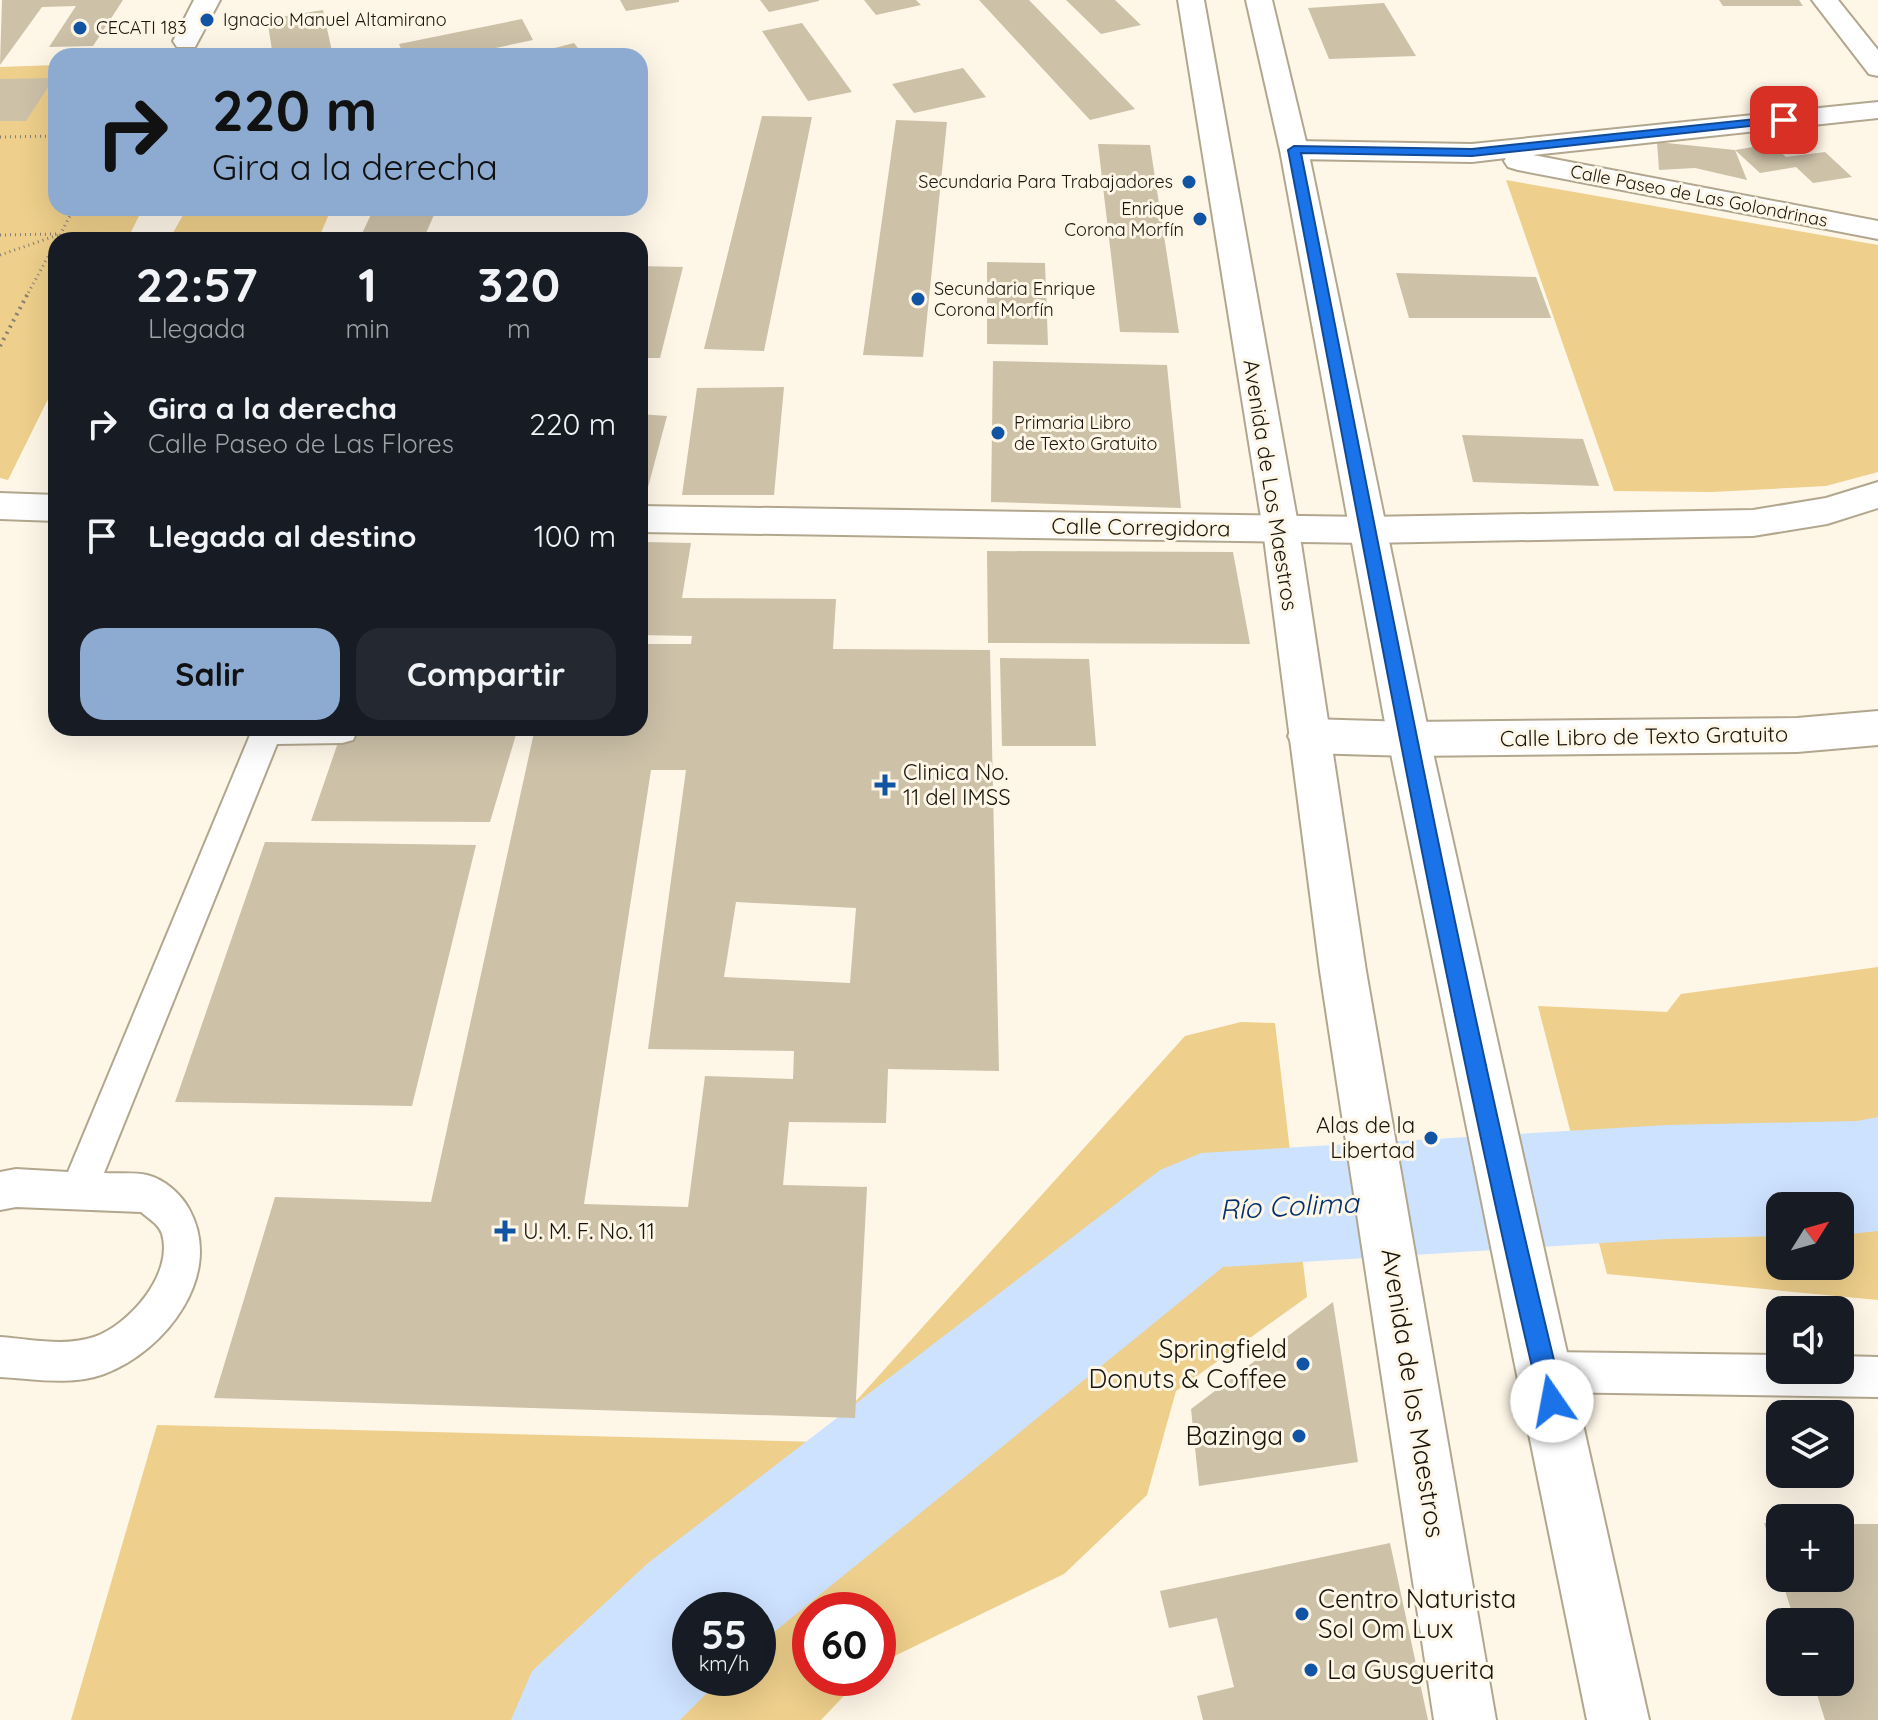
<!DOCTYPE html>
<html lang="es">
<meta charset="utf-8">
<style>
:root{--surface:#171b24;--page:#242831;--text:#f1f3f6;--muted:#9ea1a6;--accent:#8dabd1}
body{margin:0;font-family:Quicksand,sans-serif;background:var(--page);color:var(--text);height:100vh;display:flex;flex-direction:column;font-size:30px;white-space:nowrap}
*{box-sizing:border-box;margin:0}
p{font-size:26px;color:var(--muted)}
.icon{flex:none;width:44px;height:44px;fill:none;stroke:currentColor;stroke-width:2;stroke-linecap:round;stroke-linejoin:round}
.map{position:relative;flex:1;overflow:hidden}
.side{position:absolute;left:48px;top:232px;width:600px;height:504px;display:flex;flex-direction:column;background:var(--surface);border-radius:24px;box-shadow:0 8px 32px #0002}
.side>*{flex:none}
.top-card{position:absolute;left:48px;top:48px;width:600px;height:168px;border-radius:24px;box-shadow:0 8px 32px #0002;background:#8dabd1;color:#111;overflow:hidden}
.needle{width:52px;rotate:53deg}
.controls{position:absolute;left:1766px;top:1192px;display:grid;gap:16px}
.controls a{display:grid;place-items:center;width:88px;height:88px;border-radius:16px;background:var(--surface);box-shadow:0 8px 32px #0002;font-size:40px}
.speed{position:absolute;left:672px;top:1592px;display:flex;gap:16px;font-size:40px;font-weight:700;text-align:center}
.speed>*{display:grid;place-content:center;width:104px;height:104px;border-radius:50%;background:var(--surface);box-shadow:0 8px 32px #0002;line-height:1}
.speed small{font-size:20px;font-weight:400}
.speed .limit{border:12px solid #d22;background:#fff;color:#111}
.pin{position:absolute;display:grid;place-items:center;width:68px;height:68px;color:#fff;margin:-34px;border-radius:16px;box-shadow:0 4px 12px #0006}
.me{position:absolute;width:88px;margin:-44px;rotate:348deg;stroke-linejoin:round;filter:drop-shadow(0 0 6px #0008)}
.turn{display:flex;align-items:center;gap:28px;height:168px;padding:0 32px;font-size:36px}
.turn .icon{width:104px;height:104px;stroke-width:2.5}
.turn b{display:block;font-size:56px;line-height:68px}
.eta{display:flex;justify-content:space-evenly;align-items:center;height:136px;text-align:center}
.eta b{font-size:48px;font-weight:700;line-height:56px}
.cta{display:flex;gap:16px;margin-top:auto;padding:16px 32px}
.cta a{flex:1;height:92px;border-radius:24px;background:var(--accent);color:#111;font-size:32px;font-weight:700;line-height:92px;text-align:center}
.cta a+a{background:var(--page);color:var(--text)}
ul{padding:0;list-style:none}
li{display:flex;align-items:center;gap:24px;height:112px;padding:0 32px}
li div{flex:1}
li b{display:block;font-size:30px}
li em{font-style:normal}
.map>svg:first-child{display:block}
.green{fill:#eecf8b;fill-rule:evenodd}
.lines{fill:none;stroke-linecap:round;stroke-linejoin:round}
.river{fill:#cde2ff;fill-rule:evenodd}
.building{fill:#cdc1a8;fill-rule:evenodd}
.service-casing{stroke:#b2a78e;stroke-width:4}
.minor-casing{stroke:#b2a78e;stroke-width:4}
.tertiary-casing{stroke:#b2a78e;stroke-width:4}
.primary-casing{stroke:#b2a78e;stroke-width:4}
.path-far1{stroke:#857f73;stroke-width:3;stroke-dasharray:1 4;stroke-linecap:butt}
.path{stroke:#857f73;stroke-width:4;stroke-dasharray:2 5;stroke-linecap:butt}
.service{fill:#fff;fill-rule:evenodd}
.minor{fill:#fff;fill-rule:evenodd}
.tertiary{fill:#fff;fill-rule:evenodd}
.primary{fill:#fff;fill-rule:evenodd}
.route{fill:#1a73e8;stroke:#114b97;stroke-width:2}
.poi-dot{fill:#1254a4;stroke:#fef6e7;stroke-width:3}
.labels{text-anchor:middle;stroke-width:6;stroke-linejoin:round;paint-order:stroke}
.far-poi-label{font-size:18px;fill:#1a150c;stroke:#fef6e7;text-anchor:start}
.far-street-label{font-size:18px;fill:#1a150c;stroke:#fef6e7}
.street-label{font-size:22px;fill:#1a150c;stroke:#fef6e7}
.poi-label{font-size:22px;fill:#1a150c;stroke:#fef6e7;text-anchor:start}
.near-poi-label{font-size:26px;fill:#1a150c;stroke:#fef6e7;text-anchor:end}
.near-street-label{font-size:26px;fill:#1a150c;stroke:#fef6e7}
.near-water-label{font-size:28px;font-style:italic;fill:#00316d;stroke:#fef6e7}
</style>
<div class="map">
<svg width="1878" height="1720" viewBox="0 0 1878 1720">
<rect width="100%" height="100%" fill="#fef6e7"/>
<path class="green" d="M 56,65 L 56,208 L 143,208 L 127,240 L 56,240 L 56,383 L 8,480 L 0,478 L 0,67 Z
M 1506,180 L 1878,245 L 1878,472 L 1826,486 L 1712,492 L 1614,491 Z
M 329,214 L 318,240 L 169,240 L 183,215 Z
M 1878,967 L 1878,1300 L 1607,1274 L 1538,1006 L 1667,1012 L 1681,994 ZM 1780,1206 L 1840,1206 L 1840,1266 L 1780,1266 Z
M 1241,1022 L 1275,1023 L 1307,1297 L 1176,1391 L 1147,1495 L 1064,1574 L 878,1664 L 878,1610 L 810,1610 L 810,1678 L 861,1678 L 821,1720 L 71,1720 L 157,1425 L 819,1442 L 1185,1036 ZM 690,1610 L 758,1610 L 758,1678 L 690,1678 Z"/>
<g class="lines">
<path class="river" d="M 1878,1117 L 1878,1231 L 1840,1235 L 1840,1206 L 1780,1206 L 1780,1236 L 1667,1239 L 1223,1267 L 758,1645 L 758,1610 L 690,1610 L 690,1678 L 722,1678 L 680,1720 L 511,1720 L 532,1671 L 648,1563 L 1160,1170 L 1201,1153 L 1667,1125 L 1857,1121 Z"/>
</g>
<path class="building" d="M 2,0 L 123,0 L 93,46 L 49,47 L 76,6 L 42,7 L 0,65 Z
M 620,0 L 679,0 L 679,2 L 626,11 Z
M 760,0 L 819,0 L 819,1 L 769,12 Z
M 864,0 L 916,0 L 921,5 L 876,15 Z
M 979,0 L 1029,0 L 1135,109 L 1090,120 Z
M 1066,0 L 1115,0 L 1141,25 L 1101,34 Z
M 1719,0 L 1799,0 L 1803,6 L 1723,6 Z
M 1384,3 L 1416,56 L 1329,59 L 1308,8 Z
M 323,10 L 333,56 L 273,56 L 267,19 Z
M 522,19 L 533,40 L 458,56 L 404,56 L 399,44 Z
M 802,23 L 852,92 L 808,101 L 762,31 Z
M 574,43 L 584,56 L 528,56 L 528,55 Z
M 963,68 L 986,97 L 914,113 L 892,84 Z
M 54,78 L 26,121 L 0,121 L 0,79 Z
M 762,116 L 812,117 L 764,351 L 704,349 Z
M 896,120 L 947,122 L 923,357 L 863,355 Z
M 1657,142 L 1735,150 L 1747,180 L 1695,168 L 1659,170 Z
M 1098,144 L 1150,145 L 1179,333 L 1120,332 Z
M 1771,144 L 1786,157 L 1825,152 L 1852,177 L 1813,183 L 1796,167 L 1760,173 L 1735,150 Z
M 374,208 L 437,208 L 423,240 L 359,240 Z
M 987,262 L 1045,263 L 1048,345 L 987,344 Z
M 640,266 L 683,267 L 660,358 L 640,358 Z
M 1396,273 L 1536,277 L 1551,318 L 1409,318 Z
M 993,361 L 1167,365 L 1181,508 L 991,502 Z
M 784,387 L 774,495 L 682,495 L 697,388 Z
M 640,414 L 667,416 L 647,491 L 640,490 Z
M 1462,435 L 1583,439 L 1599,486 L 1473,482 Z
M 646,542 L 691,543 L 682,598 L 836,599 L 833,649 L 990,650 L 999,1071 L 888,1069 L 886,1123 L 789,1122 L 783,1185 L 867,1187 L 855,1418 L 214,1398 L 275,1197 L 431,1202 L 535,728 L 640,728 L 640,644 L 691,644 L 692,636 L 640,635 L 640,574 ZM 651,770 L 686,770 L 648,1049 L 794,1051 L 793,1079 L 705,1076 L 688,1207 L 584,1204 ZM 736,902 L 856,908 L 850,983 L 724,977 Z
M 987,551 L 1233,552 L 1250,644 L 988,643 Z
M 1000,658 L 1089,659 L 1096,746 L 1002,746 Z
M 343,728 L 518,728 L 490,822 L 311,821 Z
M 265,842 L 476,845 L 412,1106 L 175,1102 Z
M 1333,1302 L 1358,1462 L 1199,1486 L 1191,1409 Z
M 1764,1523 L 1780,1523 L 1780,1571 L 1779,1571 Z
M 1840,1524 L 1878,1524 L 1878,1720 L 1825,1720 L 1813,1682 L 1840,1682 L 1840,1622 L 1795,1622 L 1781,1578 L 1840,1578 Z
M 1390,1543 L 1428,1720 L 1203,1720 L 1197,1696 L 1234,1687 L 1217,1618 L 1169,1628 L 1160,1591 Z"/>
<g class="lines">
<g class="service-casing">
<path id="service" d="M 253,728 L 355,728 L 357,731 L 353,740 L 342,743 L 277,744 L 104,1173 C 118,1174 134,1172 147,1175 C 164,1179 181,1194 189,1209 C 225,1274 166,1351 104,1374 C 71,1386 34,1379 0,1377 L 0,1337 C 30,1339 65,1347 94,1337 C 129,1325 174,1274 162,1234 C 159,1224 149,1219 141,1212 L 16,1207 L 0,1210 L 0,1172 L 16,1169 L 68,1172 Z
M 1546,1352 L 1780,1355 L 1780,1370 L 1840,1370 L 1840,1356 L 1878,1357 L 1878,1397 L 1546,1392 L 1532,1386 L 1526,1372 L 1532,1358 Z"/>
</g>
<g class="minor-casing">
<path id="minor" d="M 194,0 L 220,0 L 195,47 L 177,47 L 173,41 Z
M 1812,0 L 1838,0 L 1878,50 L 1878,76 L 1869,74 Z
M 1878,102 L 1878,118 L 1533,155 L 1878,221 L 1878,239 L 1518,170 L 1508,167 L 1504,161 L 1506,158 L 1472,162 L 1294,159 L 1284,156 L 1280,150 L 1284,144 L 1294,141 L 1472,144 Z
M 1878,482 L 1878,508 L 1827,524 L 1753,536 L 1367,543 L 1354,539 L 1349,530 L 1354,521 L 1367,517 L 1753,510 L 1826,498 Z
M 1878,711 L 1878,745 L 1797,752 L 1409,756 L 1309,753 L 1294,748 L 1288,736 L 1294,724 L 1309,719 L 1409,722 L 1797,718 Z"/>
</g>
<g class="tertiary-casing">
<path id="tertiary" d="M 0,493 L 56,495 L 56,521 L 0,519 Z
M 640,506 L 1367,517 L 1380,521 L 1385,530 L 1380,539 L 1367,543 L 640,532 Z"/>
</g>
<g class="primary-casing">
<path id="primary" d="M 1178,0 L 1204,0 L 1299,530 L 1366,971 L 1496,1720 L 1434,1720 L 1320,971 L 1263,530 Z
M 1246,0 L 1272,0 L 1308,150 L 1430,739 L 1649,1720 L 1587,1720 L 1388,739 L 1280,150 Z"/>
</g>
<path class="path-far1" d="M 0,137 L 56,136
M 0,235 L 56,234
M 60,235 L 74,208
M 0,255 L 61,234
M 26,297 L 56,242"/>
<path class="path" d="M 0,346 L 27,295"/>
<use href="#service" class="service"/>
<use href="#minor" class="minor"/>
<use href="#tertiary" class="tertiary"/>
<use href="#primary" class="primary"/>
</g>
<path class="route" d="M 1784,116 L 1790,120 L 1788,122 L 1472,156 L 1301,153 C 1384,570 1462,989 1564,1401 L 1560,1409 L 1552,1413 L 1544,1409 L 1540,1401 C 1442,987 1368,567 1288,150 L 1294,146 L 1472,149 Z"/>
<g class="poi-dot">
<circle cx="207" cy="20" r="8"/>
<circle cx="80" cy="28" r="8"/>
<circle cx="1189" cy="182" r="8"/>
<circle cx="1200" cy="219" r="8"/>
<circle cx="918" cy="299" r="8"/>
<circle cx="998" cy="433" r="8"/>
<path d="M881 773h8v8h8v8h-8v8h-8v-8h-8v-8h8z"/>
<circle cx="1431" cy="1138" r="8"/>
<path d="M501 1219h8v8h8v8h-8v8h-8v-8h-8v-8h8z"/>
<circle cx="1303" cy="1364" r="8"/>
<circle cx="1299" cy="1436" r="8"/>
<circle cx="1302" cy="1614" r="8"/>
<circle cx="1311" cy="1670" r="8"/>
</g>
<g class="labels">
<g class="far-poi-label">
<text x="223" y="26">Ignacio Manuel Altamirano</text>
<text x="96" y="34">CECATI 183</text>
<text x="1173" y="188" text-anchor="end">Secundaria Para Trabajadores</text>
<text x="1184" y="215" text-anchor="end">Enrique<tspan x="1184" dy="21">Corona Morfín</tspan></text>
<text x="934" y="295">Secundaria Enrique<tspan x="934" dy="21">Corona Morfín</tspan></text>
<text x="1014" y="429">Primaria Libro<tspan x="1014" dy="21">de Texto Gratuito</tspan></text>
</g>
<g class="far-street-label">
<text transform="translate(1699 196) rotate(11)" y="6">Calle Paseo de Las Golondrinas</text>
</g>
<g class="street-label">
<text transform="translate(1271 485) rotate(81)" y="8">Avenida de Los Maestros</text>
<text transform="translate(1141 527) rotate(1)" y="8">Calle Corregidora</text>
<text transform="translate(1644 736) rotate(-1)" y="8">Calle Libro de Texto Gratuito</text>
</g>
<g class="poi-label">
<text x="903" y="780">Clinica No.<tspan x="903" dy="25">11 del IMSS</tspan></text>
<text x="1415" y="1133" text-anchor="end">Alas de la<tspan x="1415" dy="25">Libertad</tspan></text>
<text x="523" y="1239">U. M. F. No. 11</text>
</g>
<g class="near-poi-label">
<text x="1287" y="1358">Springfield<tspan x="1287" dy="30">Donuts &amp; Coffee</tspan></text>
<text x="1283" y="1445">Bazinga</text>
<text x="1318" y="1608" text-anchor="start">Centro Naturista<tspan x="1318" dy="30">Sol Om Lux</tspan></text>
<text x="1327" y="1679" text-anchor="start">La Gusguerita</text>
</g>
<g class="near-street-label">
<text transform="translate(1413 1393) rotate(81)" y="9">Avenida de los Maestros</text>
</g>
<g class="near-water-label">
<text transform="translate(1289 1206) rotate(-3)" y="10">Río Colima</text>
</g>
</g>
</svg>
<div class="controls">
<a><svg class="needle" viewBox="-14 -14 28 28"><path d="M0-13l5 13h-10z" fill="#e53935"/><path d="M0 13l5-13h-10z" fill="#9ea1a6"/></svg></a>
<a><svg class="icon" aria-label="sound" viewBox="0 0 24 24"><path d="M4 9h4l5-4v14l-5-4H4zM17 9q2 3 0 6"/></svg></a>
<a><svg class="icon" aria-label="layers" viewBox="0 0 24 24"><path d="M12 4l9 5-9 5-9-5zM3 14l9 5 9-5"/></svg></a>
<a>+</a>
<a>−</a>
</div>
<div class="speed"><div>55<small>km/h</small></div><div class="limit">60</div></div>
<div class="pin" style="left:1784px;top:120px;background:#d93025"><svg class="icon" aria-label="arrive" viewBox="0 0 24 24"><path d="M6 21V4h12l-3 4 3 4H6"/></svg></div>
<svg class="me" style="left:1552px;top:1401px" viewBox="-20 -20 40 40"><circle r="19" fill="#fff"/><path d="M0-13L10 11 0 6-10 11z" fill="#1a73e8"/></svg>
<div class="top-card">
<div class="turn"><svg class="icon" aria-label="right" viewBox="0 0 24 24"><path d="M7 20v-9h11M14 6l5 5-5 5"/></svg><div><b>220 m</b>Gira a la derecha</div></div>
</div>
<section class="side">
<div class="eta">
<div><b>22:57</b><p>Llegada</p></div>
<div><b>1</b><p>min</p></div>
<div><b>320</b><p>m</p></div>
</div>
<ul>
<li><svg class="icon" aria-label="right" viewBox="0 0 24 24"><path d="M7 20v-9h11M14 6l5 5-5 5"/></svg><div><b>Gira a la derecha</b><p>Calle Paseo de Las Flores</p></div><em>220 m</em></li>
<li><svg class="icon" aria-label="arrive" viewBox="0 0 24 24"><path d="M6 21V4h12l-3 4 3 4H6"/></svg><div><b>Llegada al destino</b></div><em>100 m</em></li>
</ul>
<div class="cta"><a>Salir</a><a>Compartir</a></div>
</section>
</div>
